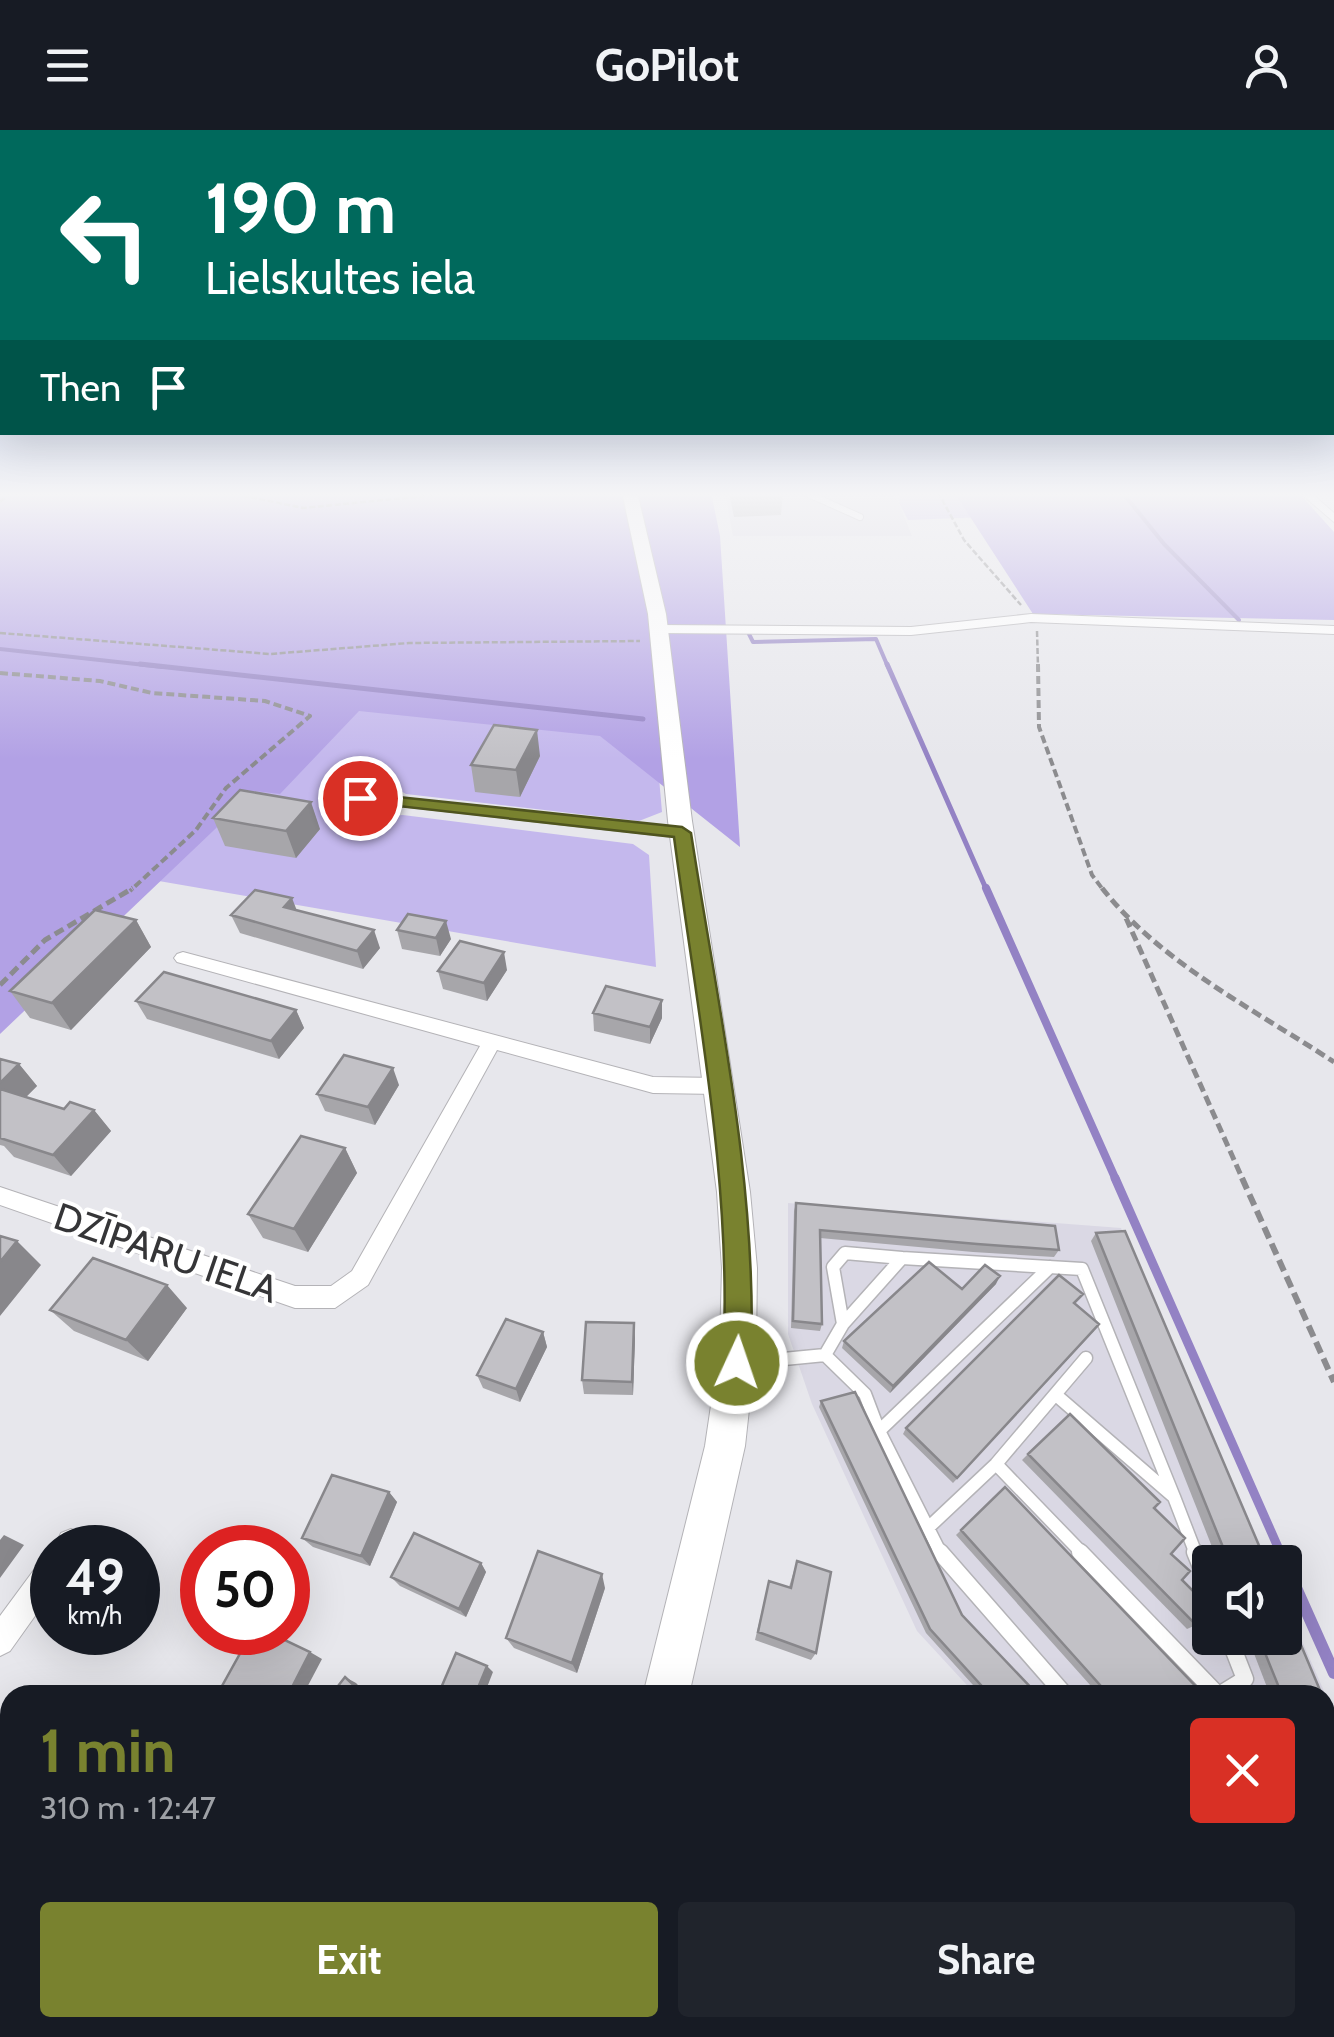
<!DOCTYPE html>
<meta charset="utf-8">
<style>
:root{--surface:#171b24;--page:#20242c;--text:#f1f3f6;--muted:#9ea1a6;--accent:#79822f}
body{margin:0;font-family:Cabin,sans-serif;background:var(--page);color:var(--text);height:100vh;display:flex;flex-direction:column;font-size:38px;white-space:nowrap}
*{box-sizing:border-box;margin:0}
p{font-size:32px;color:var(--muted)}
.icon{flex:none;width:55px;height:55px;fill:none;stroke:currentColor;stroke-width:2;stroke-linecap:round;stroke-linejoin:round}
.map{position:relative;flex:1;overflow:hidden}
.panel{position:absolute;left:0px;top:1555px;width:1335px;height:352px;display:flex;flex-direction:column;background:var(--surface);border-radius:30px 30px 0 0;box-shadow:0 10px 40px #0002}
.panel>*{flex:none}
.top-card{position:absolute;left:0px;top:0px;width:1335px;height:305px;box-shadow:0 10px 40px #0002;background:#00695c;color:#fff;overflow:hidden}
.buttons{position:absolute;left:1192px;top:1415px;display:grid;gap:20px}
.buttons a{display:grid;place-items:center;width:110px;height:110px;border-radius:10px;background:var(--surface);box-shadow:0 10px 40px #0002;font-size:50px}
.speed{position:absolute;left:30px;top:1395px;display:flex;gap:20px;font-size:50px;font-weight:700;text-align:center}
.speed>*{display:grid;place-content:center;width:130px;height:130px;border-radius:50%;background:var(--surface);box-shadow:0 10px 40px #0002;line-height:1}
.speed small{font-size:25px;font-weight:400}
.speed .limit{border:15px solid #d22;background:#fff;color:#111}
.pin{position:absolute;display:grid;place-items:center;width:85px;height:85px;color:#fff;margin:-42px;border:5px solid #fff;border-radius:50%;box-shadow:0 2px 10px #0007}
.me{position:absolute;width:110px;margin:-55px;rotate:3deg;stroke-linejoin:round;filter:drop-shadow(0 0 8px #0008)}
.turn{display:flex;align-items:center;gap:35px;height:210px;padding:0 40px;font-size:45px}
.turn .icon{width:130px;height:130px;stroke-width:2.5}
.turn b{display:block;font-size:70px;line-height:85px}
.then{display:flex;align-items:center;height:95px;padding:0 40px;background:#0003;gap:20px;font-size:38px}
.round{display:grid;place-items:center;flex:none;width:105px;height:105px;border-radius:10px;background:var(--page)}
.head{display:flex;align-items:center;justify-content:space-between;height:170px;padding:0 40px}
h1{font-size:60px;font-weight:700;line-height:75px;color:var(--accent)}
.primary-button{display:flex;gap:20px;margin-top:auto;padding:20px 40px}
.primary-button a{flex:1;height:115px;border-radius:10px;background:var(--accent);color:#fff;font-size:40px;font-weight:700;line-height:115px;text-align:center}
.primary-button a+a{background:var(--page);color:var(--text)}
header{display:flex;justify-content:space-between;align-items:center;height:130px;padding:0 40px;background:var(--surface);font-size:45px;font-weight:700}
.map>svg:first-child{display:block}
.built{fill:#dad8e4}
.green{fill:#c4b8ed}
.forest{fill:#b2a1e5}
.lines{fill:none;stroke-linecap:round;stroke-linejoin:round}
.stream-far4{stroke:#9382c4;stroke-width:4}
.stream-far3{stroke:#9382c4;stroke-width:5}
.stream-far2{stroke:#9382c4;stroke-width:8}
.stream-far1{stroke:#9382c4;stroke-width:9}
.stream{stroke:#9382c4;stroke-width:12}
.lane-far2-casing{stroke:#b4b3b7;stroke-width:8}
.lane-far1-casing{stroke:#b4b3b7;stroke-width:15}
.lane-casing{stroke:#b4b3b7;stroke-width:19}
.street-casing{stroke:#b4b3b7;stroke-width:2}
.secondary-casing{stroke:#b4b3b7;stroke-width:2}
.path-far3{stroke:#8b8b8e;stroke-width:2.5;stroke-dasharray:6 2.5;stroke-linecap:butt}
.path-far2{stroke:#8b8b8e;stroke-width:4;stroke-dasharray:8 4;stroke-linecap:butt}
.path-far1{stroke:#8b8b8e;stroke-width:5;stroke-dasharray:10 5;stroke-linecap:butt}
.path{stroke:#8b8b8e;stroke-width:6;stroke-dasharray:12 6;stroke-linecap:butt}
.lane-far2{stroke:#fff;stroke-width:6}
.lane-far1{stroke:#fff;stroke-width:12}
.lane{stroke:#fff;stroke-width:16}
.street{fill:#fff;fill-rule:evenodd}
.secondary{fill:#fff;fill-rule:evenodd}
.wall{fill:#a7a6aa}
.shaded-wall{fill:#88878b}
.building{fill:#c2c1c6;stroke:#88878b;stroke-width:2.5}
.route{fill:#79822f;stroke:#4f541f;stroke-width:2.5}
.labels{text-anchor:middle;stroke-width:8;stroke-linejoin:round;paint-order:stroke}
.street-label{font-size:38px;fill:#353537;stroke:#fff}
</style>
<header><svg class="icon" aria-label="menu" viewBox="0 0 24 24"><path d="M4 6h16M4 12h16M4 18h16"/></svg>GoPilot<svg class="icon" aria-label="person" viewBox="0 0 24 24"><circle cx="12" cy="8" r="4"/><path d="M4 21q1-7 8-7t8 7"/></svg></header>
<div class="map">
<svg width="1334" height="1907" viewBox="0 0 1334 1907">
<rect width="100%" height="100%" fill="#e7e7ec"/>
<path class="built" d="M 725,362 L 894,362 L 912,406 L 733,406 Z
M 788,1073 L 1121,1098 L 1268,1432 L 1210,1432 L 1210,1508 L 1285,1508 L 1285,1472 L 1334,1584 L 1334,1780 L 1325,1794 L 1325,1565 L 976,1565 L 917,1501 L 812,1274 L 788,1204 Z"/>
<path class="green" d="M 900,362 L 1287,362 L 1302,375 L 908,390 L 899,373 Z
M 330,577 L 655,602 L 662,682 L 639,691 L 406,664 L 373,645 L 325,661 L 323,665 L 350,688 L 403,685 L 633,714 L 649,725 L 656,837 L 153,750 Z"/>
<path class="forest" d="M 0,362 L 711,362 L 720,406 L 740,717 L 600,606 L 359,581 L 280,664 L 255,661 L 0,904 Z
M 954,362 L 1298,362 L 1334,402 L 1334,490 L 1033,484 Z"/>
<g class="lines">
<path class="stream-far4" d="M 1122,362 L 1164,414 L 1239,490
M 749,504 L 753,512 L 876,509 L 888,537
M 0,519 L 163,537"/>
<path class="stream-far3" d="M 140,534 L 643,589
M 887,534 L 987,761"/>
<path class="stream-far2" d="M 986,758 L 1116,1050"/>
<path class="stream-far1" d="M 1115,1048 L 1281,1424"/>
<path class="stream" d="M 1280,1422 L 1334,1543"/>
<g class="lane-far2-casing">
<path id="lane-far2" d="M 804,362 L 860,387"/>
</g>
<g class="lane-far1-casing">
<path id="lane-far1" d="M 843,1194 L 833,1137 L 845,1123 L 902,1128
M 825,1225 L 843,1194 L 902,1128 L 1082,1139 L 1174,1367
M 743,1233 L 825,1225 L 865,1264 L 879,1301 L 1050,1137
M 1056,1265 L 1174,1367 L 1196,1424
M 879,1301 L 941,1424
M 996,1334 L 1083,1424
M 929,1397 L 996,1334 L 1086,1228"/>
</g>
<g class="lane-casing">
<path id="lane" d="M 940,1422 L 1065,1565
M 1080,1422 L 1218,1565
M 1195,1422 L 1210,1459
M 1219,1565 L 1245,1549 L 1229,1508"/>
</g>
<g class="street-casing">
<path id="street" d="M 1299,362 L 1310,362 L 1334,383 L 1334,392 Z
M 1031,484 L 1334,496 L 1334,504 L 1031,492 L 911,505 L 657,503 L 651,499 L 657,495 L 911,497 Z
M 359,663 L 682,698 L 690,703 L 682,708 L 354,671 L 354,665 Z
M 183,822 L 653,947 L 719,948 L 726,950 L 729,956 L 726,962 L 719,964 L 653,963 L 497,920 L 368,1155 L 335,1178 L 295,1178 L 0,1075 L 0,1057 L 295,1156 L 331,1156 L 352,1141 L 480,916 L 177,832 L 174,828 L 177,824 Z
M 71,1399 L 81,1403 L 85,1413 L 83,1418 L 54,1418 L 61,1403 Z
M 52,1425 L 52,1462 L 10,1521 L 0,1526 L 0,1486 L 42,1429 Z
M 817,1898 L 864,1898 L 868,1907 L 821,1907 Z"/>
</g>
<g class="secondary-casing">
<path id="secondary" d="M 622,362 L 637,362 L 666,484 L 692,691 L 750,1062 L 757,1138 L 756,1215 L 745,1316 L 689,1565 L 643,1565 L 705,1316 L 720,1215 L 722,1138 L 717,1062 L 668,691 L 648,484 Z
M 561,1898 L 615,1898 L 612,1907 L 558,1907 Z"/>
</g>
<path class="path-far3" d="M 226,362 L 303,378 L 465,362
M 938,362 L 964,410 L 1021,475
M 0,372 L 11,362
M 1037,501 L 1038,537
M 0,503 L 270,524 L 409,513 L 640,511"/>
<path class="path-far2" d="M 1038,534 L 1039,597 L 1092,745 L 1104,761
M 0,543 L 100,551 L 152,563 L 265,571 L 310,586 L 226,658 L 196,700 L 130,761"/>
<path class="path-far1" d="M 1102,758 C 1161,833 1255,880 1334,932
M 1126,788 L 1243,1050
M 0,855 L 45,810 L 133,758"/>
<path class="path" d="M 1242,1048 L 1334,1252"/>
<use href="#lane-far2" class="lane-far2"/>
<use href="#lane-far1" class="lane-far1"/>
<use href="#lane" class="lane"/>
<use href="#street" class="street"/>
<use href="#secondary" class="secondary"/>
</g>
<path class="wall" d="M 729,362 L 783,362 L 781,385 L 734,387 Z
M 540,626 L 520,667 L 475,662 L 471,635 Z
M 213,688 L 320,699 L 296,728 L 225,716 Z
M 296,780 L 380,818 L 363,839 L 240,803 L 231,785 Z
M 136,790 L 151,817 L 71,900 L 30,888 L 10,861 Z
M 397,800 L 451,809 L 440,826 L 402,819 Z
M 507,840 L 487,871 L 443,859 L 438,841 Z
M 662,870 L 662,888 L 650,914 L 594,901 L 593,883 Z
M 136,871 L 296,880 L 304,898 L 279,929 L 147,889 Z
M 0,929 L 19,934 L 37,956 L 26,967 L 64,979 L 94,980 L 111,1001 L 71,1046 L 14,1027 L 4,1016 L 0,1015 Z
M 399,955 L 375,995 L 325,981 L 317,964 Z
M 345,1018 L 357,1043 L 308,1122 L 263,1108 L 248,1084 Z
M 796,1073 L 1059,1120 L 1054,1127 L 973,1122 L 820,1108 L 822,1194 L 820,1201 L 791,1198 L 794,1081 Z
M 1096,1103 L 1266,1432 L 1218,1432 L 1091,1111 Z
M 996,1154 L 890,1263 L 842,1218 L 844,1211 L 962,1159 Z
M 1074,1174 L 1094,1201 L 953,1353 L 903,1304 L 906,1298 Z
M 187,1178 L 148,1231 L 74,1201 L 50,1180 Z
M 543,1202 L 547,1217 L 520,1272 L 483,1258 L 477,1245 Z
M 635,1208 L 633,1265 L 584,1264 L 582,1250 Z
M 821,1271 L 962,1485 L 1038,1565 L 982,1565 L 926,1503 L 819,1277 Z
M 1028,1324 L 1154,1378 L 1182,1450 L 1196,1495 L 1187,1499 L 1022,1330 Z
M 1005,1357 L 1204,1565 L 1099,1565 L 956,1405 Z
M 389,1362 L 397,1372 L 370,1436 L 313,1417 L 302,1408 Z
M 797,1431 L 816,1523 L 811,1530 L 755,1510 L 769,1451 L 789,1457 Z
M 481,1433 L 486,1442 L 466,1487 L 400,1456 L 391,1447 Z
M 605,1458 L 577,1543 L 514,1518 L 506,1508 Z
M 1248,1508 L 1285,1508 L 1322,1565 L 1270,1565 Z
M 1101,1898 L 1170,1898 L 1193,1907 L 1101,1907 Z"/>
<path class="shaded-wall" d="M 537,600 L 540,626 L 520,667 L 516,640 Z
M 311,672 L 320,699 L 296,728 L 286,701 Z
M 292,768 L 299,786 L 284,777 Z
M 136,790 L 151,817 L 71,900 L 52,873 Z
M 446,791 L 451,809 L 440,826 L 436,808 Z
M 374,800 L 380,818 L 363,839 L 357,821 Z
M 504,822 L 507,840 L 487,871 L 484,853 Z
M 662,870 L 662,888 L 650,914 L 650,897 Z
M 296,880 L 304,898 L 279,929 L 271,911 Z
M 19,934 L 37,956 L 14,979 L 0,963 L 0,953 Z
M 393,938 L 399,955 L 375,995 L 368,977 Z
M 94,980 L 111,1001 L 71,1046 L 53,1025 Z
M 345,1018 L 357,1043 L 308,1122 L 294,1099 Z
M 17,1111 L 41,1135 L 0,1186 L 0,1132 Z
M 1000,1146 L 996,1154 L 890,1263 L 893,1256 Z
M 167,1155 L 187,1178 L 148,1231 L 126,1210 Z
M 634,1193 L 635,1208 L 633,1265 L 632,1252 Z
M 543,1202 L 547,1217 L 520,1272 L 516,1259 Z
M 389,1362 L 397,1372 L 370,1436 L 361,1426 Z
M 4,1405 L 24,1415 L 0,1448 L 0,1410 Z
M 481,1433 L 486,1442 L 466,1487 L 459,1479 Z
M 602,1444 L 605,1458 L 577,1543 L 572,1533 Z
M 310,1522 L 322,1529 L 303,1565 L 288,1565 Z
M 487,1536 L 493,1542 L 484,1565 L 475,1565 Z
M 345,1547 L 356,1553 L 368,1565 L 364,1565 Z
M 233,1898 L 254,1898 L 250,1907 L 229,1907 Z"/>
<path class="building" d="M 494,595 L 537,600 L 516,640 L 471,635 Z
M 240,660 L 311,672 L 286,701 L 213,688 Z
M 255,760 L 292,768 L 284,777 L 374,800 L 357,821 L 231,785 Z
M 95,780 L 136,790 L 52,873 L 10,861 Z
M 408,784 L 446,791 L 436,808 L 397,800 Z
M 460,811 L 504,822 L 484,853 L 438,841 Z
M 164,842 L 296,880 L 271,911 L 136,871 Z
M 606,856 L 662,870 L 650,897 L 593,883 Z
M 344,925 L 393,938 L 368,977 L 317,964 Z
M 0,929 L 19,934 L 0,953 Z
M 0,959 L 64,979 L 70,972 L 94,980 L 53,1025 L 0,1008 Z
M 301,1006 L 345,1018 L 294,1099 L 248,1084 Z
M 796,1073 L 1055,1096 L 1059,1120 L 977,1114 L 820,1100 L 822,1194 L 793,1191 Z
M 1125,1101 L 1266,1432 L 1229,1432 L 1096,1103 Z
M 0,1106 L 17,1111 L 0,1132 Z
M 93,1128 L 167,1155 L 126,1210 L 50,1180 Z
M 929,1132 L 962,1159 L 985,1135 L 1000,1146 L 893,1256 L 844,1211 Z
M 1059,1145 L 1083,1164 L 1074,1173 L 1099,1194 L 957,1348 L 906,1298 Z
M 506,1189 L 543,1202 L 516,1259 L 477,1245 Z
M 586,1192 L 634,1193 L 632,1252 L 582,1250 Z
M 855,1262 L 962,1485 L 1038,1565 L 990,1565 L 930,1499 L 821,1271 Z
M 1070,1284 L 1160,1372 L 1154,1378 L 1185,1408 L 1171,1424 L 1190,1441 L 1182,1450 L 1210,1478 L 1196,1495 L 1028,1324 Z
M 332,1345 L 389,1362 L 361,1426 L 302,1408 Z
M 1005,1357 L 1204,1565 L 1109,1565 L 961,1400 Z
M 414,1403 L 481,1433 L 459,1479 L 391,1447 Z
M 538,1421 L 602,1444 L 572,1533 L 506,1508 Z
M 797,1431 L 831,1442 L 816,1523 L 758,1502 L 769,1451 L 791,1458 Z
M 1285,1477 L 1322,1565 L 1282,1565 L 1259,1508 L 1285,1508 Z
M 252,1502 L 268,1502 L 310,1522 L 288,1565 L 217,1565 Z
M 456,1523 L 487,1536 L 475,1565 L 438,1565 Z
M 345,1547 L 364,1565 L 331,1565 Z
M 1325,1571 L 1334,1592 L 1334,1667 L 1325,1668 Z
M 1325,1740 L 1334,1750 L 1334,1801 L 1325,1815 Z
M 109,1898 L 233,1898 L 229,1907 L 105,1907 Z
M 979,1898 L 1046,1898 L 1045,1907 L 1005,1907 Z
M 1128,1898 L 1170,1898 L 1193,1907 L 1128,1907 Z"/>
<linearGradient id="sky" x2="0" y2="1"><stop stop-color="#86a0da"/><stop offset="0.58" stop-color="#f4f4f6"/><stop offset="1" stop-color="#f4f4f6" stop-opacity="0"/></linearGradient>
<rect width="1334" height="629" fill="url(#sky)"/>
<path class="route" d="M 360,663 L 682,697 L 691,703 C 718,878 758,1055 751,1233 L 747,1243 L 737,1247 L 727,1243 L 723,1233 C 733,1057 697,882 674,707 L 353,671 L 353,664 Z"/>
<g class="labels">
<g class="street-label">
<text transform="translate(166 1123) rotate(19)" y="13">DZĪPARU IELA</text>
</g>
</g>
</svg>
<div class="buttons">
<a><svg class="icon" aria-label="sound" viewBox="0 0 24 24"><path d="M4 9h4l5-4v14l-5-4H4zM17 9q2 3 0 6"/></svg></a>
</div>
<div class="speed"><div>49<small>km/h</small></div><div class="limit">50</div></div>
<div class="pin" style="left:360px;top:668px;background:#d93025"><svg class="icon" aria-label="arrive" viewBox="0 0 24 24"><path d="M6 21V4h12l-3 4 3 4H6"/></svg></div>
<svg class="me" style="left:737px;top:1233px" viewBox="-20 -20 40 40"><circle r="17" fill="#79822f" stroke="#fff" stroke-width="3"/><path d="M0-11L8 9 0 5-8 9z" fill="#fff"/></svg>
<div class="top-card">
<div class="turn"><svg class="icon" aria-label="left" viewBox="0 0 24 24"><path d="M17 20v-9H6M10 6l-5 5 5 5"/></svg><div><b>190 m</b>Lielskultes iela</div></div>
<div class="then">Then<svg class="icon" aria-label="arrive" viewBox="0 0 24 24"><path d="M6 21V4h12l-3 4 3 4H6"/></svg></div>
</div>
<section class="panel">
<div class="head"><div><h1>1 min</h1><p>310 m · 12:47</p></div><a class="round" style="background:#d93025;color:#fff"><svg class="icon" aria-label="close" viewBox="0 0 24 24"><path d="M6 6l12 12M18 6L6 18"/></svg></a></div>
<div class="primary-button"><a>Exit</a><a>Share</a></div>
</section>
</div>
